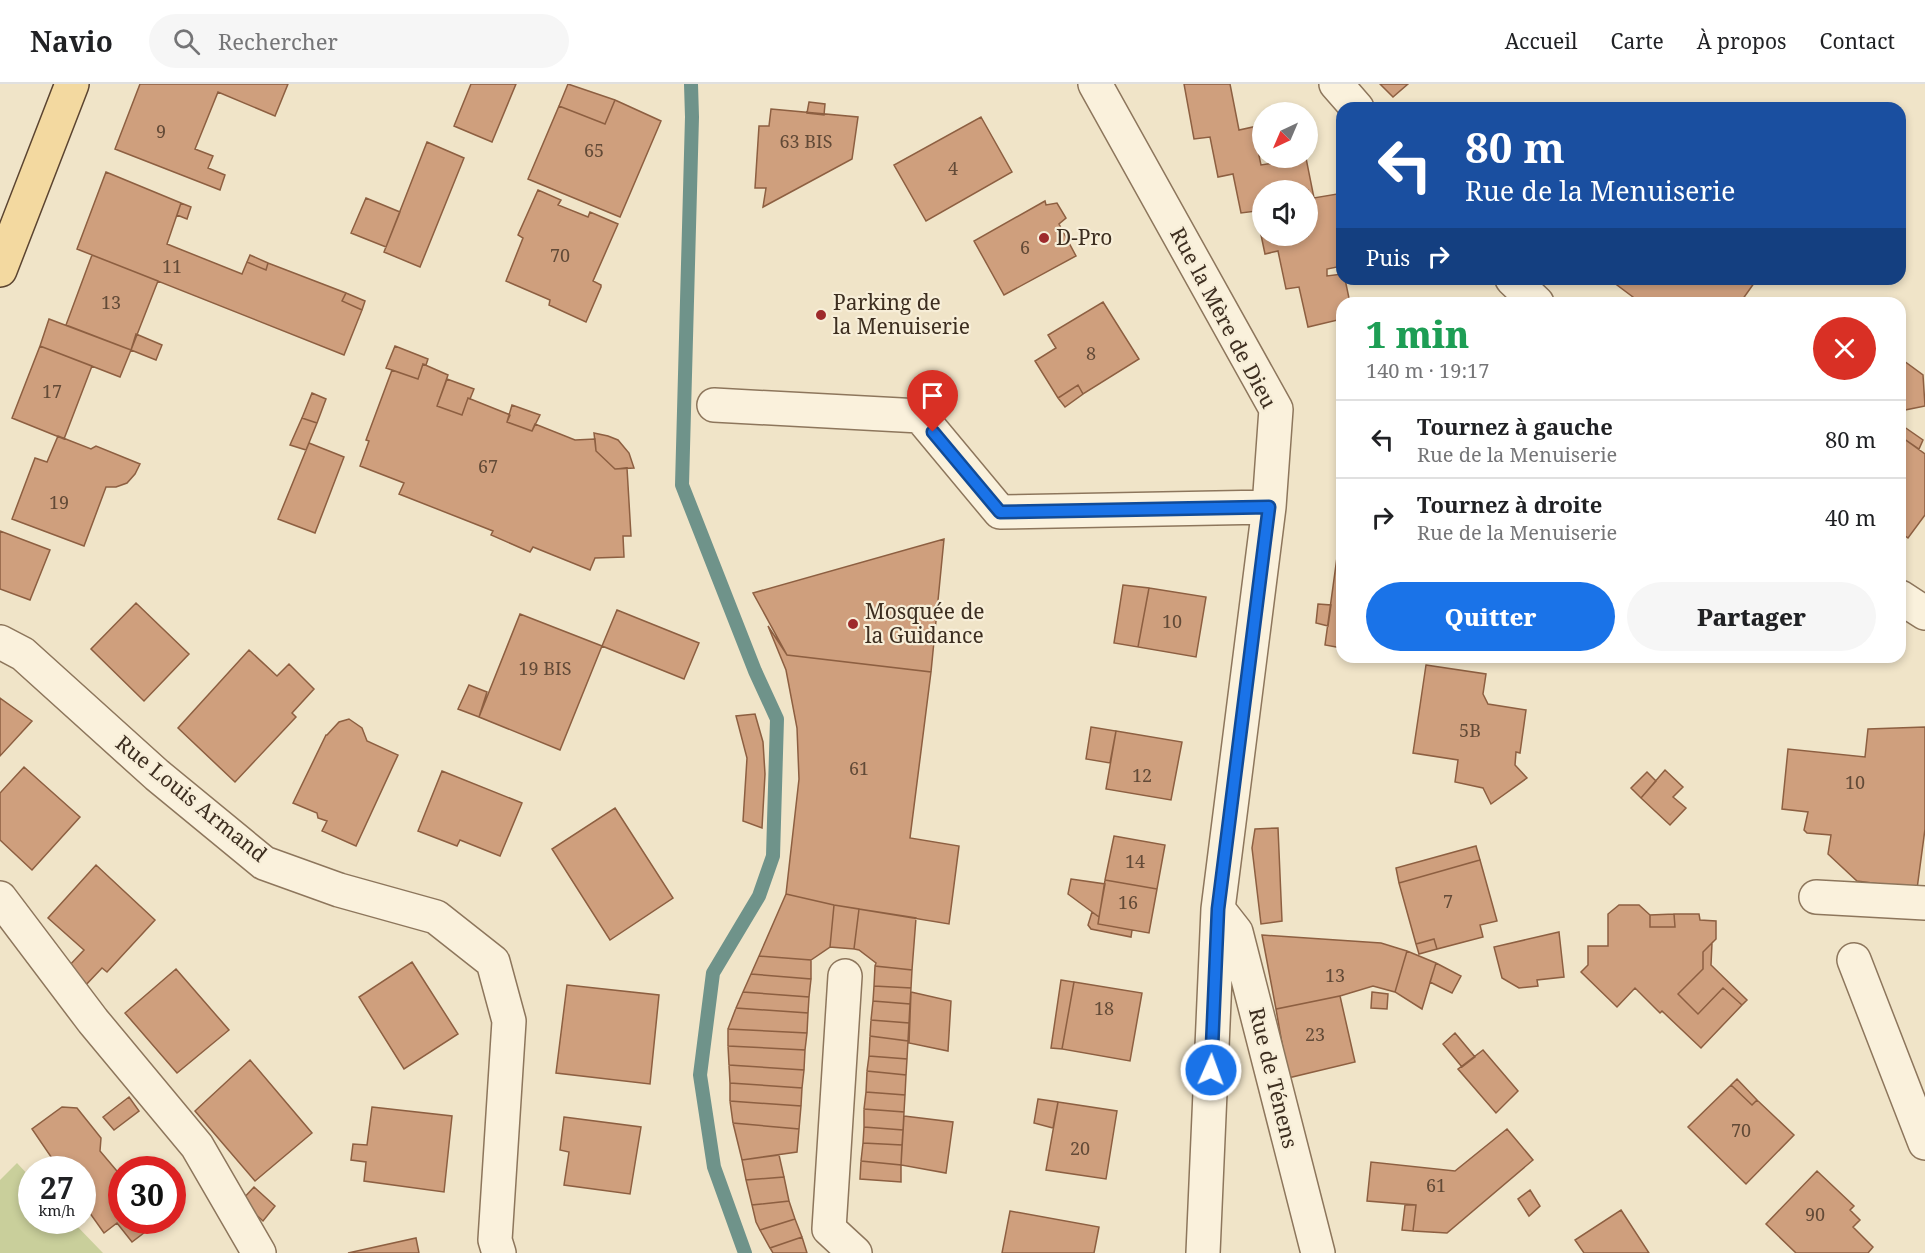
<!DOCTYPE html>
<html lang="fr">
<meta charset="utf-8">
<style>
:root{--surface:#fff;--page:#f6f6f6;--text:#202124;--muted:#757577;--line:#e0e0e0;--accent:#1a73e8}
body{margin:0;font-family:"Noto Serif",serif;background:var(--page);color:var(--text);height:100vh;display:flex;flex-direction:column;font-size:22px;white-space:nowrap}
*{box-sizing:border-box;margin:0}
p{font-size:20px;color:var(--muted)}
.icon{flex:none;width:33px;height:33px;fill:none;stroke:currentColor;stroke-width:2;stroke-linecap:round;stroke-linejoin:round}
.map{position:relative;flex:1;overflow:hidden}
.sheet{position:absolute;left:1336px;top:213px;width:570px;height:366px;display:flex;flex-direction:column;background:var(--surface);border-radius:18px;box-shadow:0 3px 9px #0003}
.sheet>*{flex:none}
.top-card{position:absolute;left:1336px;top:18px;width:570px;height:183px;border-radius:18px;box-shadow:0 3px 9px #0003;background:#1a4fa0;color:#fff;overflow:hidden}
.needle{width:39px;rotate:224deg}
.tools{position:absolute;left:1252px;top:18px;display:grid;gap:12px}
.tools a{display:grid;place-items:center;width:66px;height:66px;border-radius:50%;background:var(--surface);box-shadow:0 3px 9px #0003;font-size:30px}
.speed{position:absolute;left:18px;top:1072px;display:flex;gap:12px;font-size:30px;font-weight:700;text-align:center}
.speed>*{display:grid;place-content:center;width:78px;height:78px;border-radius:50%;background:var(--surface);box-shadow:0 3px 9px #0003;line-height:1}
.speed small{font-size:15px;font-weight:400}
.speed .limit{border:9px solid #d22;background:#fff;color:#111}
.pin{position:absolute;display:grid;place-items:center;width:51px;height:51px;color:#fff;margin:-62px -26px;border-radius:50% 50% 50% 0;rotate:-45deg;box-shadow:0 0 6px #0007}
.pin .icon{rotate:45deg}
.me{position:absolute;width:66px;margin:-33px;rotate:2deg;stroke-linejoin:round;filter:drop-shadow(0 0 4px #0008)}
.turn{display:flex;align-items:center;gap:21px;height:126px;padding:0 30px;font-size:27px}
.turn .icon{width:78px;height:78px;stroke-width:2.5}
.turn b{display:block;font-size:42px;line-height:51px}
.then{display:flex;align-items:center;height:57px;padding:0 30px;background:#0003;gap:12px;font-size:22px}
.round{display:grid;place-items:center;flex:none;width:63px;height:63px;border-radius:32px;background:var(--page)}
.head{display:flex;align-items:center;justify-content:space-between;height:102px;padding:0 30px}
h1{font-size:36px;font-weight:800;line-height:45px;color:#1e9e55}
.primary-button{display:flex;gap:12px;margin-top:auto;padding:12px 30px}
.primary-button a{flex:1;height:69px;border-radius:36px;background:var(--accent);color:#fff;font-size:24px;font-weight:800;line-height:69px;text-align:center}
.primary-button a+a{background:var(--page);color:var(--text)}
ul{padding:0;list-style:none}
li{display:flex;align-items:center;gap:18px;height:78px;padding:0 30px;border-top:2px solid var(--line)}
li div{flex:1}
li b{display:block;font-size:22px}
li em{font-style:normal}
header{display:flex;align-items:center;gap:36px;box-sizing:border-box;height:84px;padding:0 30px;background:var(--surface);border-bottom:2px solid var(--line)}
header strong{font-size:28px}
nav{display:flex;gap:33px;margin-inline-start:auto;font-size:21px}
.search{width:420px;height:54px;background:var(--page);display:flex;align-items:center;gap:15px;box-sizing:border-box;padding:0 21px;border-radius:33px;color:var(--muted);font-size:22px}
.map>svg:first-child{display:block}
.pitch{fill:#c9cf9b}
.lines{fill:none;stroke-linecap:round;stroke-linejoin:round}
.stream{stroke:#6f938a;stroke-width:14}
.building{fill:#cf9f7d;stroke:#8d5f41;stroke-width:1.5;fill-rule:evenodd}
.minor-casing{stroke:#8d765c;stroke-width:36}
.major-casing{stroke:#5b4430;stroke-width:36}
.minor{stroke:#faf1dc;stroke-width:33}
.major{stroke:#f3d9a0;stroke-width:33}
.route-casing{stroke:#114b97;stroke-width:15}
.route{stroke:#1a73e8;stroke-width:10}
.poi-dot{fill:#9e2a2b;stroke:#f7eed8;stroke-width:2}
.labels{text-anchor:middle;stroke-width:4.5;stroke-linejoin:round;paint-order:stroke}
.number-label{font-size:18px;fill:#624a37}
.poi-label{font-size:21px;fill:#3d2e20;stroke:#f7eed8;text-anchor:start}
.street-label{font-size:21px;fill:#3d2e20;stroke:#f7eed8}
</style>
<header>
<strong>Navio</strong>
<div class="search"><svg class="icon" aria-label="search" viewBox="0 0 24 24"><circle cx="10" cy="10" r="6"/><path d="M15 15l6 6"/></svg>Rechercher</div>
<nav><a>Accueil</a><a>Carte</a><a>À propos</a><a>Contact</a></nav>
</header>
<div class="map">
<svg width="1925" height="1169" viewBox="0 0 1925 1169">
<rect width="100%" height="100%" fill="#f0e4c8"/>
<path class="pitch" d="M 17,1079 L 31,1094 L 32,1137 L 72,1137 L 103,1169 L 0,1169 L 0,1096 Z"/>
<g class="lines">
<path class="stream" d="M 691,0 L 692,33 L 682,401 L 755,587 L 777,635 L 773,772 L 759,812 L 713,889 L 700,991 L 714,1083 L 745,1169"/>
</g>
<path class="building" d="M 140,0 L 288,0 L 275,32 L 218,8 L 195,65 L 213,72 L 208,84 L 225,91 L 220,106 L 115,65 Z
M 471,0 L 516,0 L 492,58 L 454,42 Z
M 568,0 L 615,16 L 605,40 L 559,22 Z
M 1184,0 L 1230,0 L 1239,46 L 1253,43 L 1261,81 L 1273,79 L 1272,74 L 1306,74 L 1314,114 L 1337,110 L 1342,137 L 1342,182 L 1327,185 L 1327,192 L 1342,190 L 1342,195 L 1345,195 L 1350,219 L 1342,219 L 1342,235 L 1308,243 L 1299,203 L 1286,205 L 1278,167 L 1265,170 L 1256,127 L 1241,129 L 1233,90 L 1218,93 L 1210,53 L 1194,55 ZM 1263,106 L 1308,106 L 1308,152 L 1263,152 Z
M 1380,0 L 1408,0 L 1393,13 Z
M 615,16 L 661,37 L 620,133 L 528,95 L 559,22 L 605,40 Z
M 809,18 L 825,20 L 824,31 L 807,29 Z
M 771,25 L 858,33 L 852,75 L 763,123 L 766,104 L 755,104 L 759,42 L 769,42 Z
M 981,33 L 1012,88 L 926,137 L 894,81 Z
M 427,58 L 464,74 L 420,183 L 384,168 Z
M 106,88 L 181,119 L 167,160 L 242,190 L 247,178 L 266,186 L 268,179 L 346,209 L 342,217 L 362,226 L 344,271 L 77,165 Z
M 538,106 L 561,116 L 558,121 L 588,133 L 590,128 L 618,140 L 593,197 L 601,201 L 601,203 L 586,238 L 549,221 L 550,216 L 506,197 L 523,154 L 518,151 Z
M 366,114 L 400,128 L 386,163 L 351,149 Z
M 1045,117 L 1046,121 L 1057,119 L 1066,134 L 1059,140 L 1076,172 L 1004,211 L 974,157 Z
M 181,119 L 191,123 L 187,135 L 177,131 Z
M 92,171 L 158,197 L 131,266 L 66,241 Z
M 250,171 L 268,179 L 266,186 L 247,178 Z
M 1609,195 L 1757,195 L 1740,219 L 1641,219 Z
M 346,209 L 365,217 L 362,226 L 342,217 Z
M 1103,218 L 1139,275 L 1083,310 L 1078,301 L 1058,314 L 1035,277 L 1056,264 L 1048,251 Z
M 49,235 L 131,266 L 120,293 L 40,262 Z
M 136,250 L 162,261 L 156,276 L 131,266 Z
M 40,262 L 92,282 L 64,355 L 12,334 Z
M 395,262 L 428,275 L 426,281 L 423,280 L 418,295 L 386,284 Z
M 1900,274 L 1923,291 L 1925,322 L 1900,327 Z
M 423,280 L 448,291 L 437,322 L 462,331 L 468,314 L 508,330 L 510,331 L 507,338 L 532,347 L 535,340 L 575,356 L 595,355 L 596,367 L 615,385 L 627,384 L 631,452 L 623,452 L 624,473 L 595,474 L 590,486 L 533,463 L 530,468 L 491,451 L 493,447 L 399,410 L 404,399 L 360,382 L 369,357 L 366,356 L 392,286 L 418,295 Z
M 447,295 L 474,305 L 470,315 L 468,314 L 462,331 L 437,322 Z
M 1078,301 L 1083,310 L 1065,323 L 1058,314 Z
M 312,309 L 326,315 L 317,339 L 302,334 Z
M 512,321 L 540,331 L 532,347 L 507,338 Z
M 302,334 L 317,339 L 306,366 L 290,361 Z
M 1900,340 L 1923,356 L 1919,365 L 1900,352 Z
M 594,349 L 608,352 L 618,356 L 629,369 L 634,384 L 615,385 L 596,367 Z
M 58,352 L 91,365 L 96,362 L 140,380 L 135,390 L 127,399 L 116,403 L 106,403 L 84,462 L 12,435 L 35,374 L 47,378 Z
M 1900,352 L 1925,370 L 1925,431 L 1908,454 L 1900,448 Z
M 309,359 L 344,373 L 315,449 L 278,435 Z
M 0,447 L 50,466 L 30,516 L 0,505 Z
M 944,455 L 931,588 L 787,571 L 753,509 Z
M 1338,466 L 1342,466 L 1342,564 L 1325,561 Z
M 1123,501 L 1149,504 L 1138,563 L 1114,559 Z
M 1149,504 L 1206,513 L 1196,573 L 1138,563 Z
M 136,519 L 189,570 L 144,617 L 91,565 Z
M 1318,520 L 1331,521 L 1328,542 L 1316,539 Z
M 617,526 L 699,559 L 684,595 L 602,562 Z
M 520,530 L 602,562 L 560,666 L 479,633 Z
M 768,542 L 787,571 L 931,588 L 910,754 L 959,762 L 949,840 L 834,821 L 786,810 L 799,695 L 797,644 L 786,586 Z
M 249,566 L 277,592 L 289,580 L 314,605 L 292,629 L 296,633 L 235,698 L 178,644 Z
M 1426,581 L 1486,590 L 1483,610 L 1488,620 L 1526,626 L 1520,669 L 1516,668 L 1515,681 L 1527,694 L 1491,720 L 1483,704 L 1455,698 L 1458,676 L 1413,669 Z
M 469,601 L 487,608 L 479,633 L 458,625 Z
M 0,614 L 32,637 L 0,672 Z
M 755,630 L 763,658 L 765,690 L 762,744 L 743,737 L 747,674 L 736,632 Z
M 349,635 L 362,644 L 367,657 L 398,671 L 356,762 L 322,747 L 327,737 L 318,734 L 317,729 L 293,719 L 326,651 L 327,651 L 339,638 Z
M 1091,643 L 1116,647 L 1110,679 L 1086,675 Z
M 1925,643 L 1925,745 L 1917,805 L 1857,797 L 1828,770 L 1831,751 L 1807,749 L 1804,746 L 1808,728 L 1782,725 L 1788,665 L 1865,673 L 1868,645 Z
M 1116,647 L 1182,658 L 1171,716 L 1106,705 Z
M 24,683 L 80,733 L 32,786 L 0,756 L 0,709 Z
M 1665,686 L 1683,703 L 1673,713 L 1686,724 L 1670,741 L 1641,714 Z
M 442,687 L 522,719 L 500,772 L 460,756 L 457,762 L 418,747 Z
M 1647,688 L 1656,697 L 1641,714 L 1631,704 Z
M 615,724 L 673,814 L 610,856 L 552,765 Z
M 1278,744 L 1282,837 L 1261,840 L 1252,764 L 1255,745 Z
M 1114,752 L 1165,761 L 1157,805 L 1105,796 Z
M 1476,762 L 1480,776 L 1399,799 L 1396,784 Z
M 1480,776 L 1497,837 L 1480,841 L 1483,853 L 1437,865 L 1434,855 L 1416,860 L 1399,799 Z
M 96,781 L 155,836 L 107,888 L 102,884 L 81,906 L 66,885 L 84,866 L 48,834 Z
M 1071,795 L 1105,800 L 1099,833 L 1068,810 Z
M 1105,796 L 1157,805 L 1149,849 L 1098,840 Z
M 786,810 L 834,821 L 830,863 L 811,876 L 759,872 Z
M 834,821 L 859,825 L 854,865 L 830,863 Z
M 1619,821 L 1639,821 L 1650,831 L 1650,843 L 1675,843 L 1674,830 L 1699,830 L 1700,836 L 1716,837 L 1716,855 L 1703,868 L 1703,885 L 1678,910 L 1698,930 L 1723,904 L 1742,921 L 1701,964 L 1662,927 L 1660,929 L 1635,904 L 1617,923 L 1581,888 L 1588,881 L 1588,862 L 1608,862 L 1608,830 Z
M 859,825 L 916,834 L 912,886 L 875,882 L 876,879 L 859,866 L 854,865 Z
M 1092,828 L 1099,833 L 1098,840 L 1132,846 L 1131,853 L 1091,845 L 1088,841 Z
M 1674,830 L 1675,843 L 1650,843 L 1650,831 Z
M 1559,848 L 1564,893 L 1537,896 L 1538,902 L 1519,904 L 1502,894 L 1494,863 Z
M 1262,851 L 1381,859 L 1407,867 L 1395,908 L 1373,902 L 1340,912 L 1276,925 Z
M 1434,855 L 1437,865 L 1419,870 L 1416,860 Z
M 1712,859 L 1711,881 L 1747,916 L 1742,921 L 1723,904 L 1698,930 L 1678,910 L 1703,885 L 1703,868 Z
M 1407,867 L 1436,879 L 1422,925 L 1395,908 Z
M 759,872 L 811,876 L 811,895 L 751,890 Z
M 412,878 L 458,950 L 404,985 L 359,913 Z
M 1436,879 L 1461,892 L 1452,909 L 1430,898 Z
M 875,882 L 912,886 L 911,904 L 874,902 Z
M 176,885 L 229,946 L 177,989 L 125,929 Z
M 751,890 L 811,895 L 809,913 L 743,908 Z
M 1061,896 L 1074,898 L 1062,965 L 1051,964 Z
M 1074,898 L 1142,909 L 1130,977 L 1062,965 Z
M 567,901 L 659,911 L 650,1000 L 556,989 Z
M 874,902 L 911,904 L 910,920 L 873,917 Z
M 743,908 L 809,913 L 808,929 L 736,924 Z
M 911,908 L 951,917 L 948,967 L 909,959 Z
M 1372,908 L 1388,910 L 1387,925 L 1371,924 Z
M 1340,912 L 1355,978 L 1288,994 L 1276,925 Z
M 873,917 L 910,920 L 909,939 L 871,936 Z
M 736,924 L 808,929 L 807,949 L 728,945 Z
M 871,936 L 909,939 L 908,957 L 870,952 Z
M 728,945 L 807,949 L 805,966 L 728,962 Z
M 1455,949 L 1475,973 L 1462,983 L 1443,960 Z
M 870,952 L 908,957 L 907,975 L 869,972 Z
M 728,962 L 805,966 L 804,986 L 729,981 Z
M 1483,966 L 1518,1007 L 1496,1029 L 1458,985 Z
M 869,972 L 907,975 L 906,991 L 867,987 Z
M 250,976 L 312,1049 L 255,1097 L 195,1027 Z
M 729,981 L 804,986 L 802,1004 L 730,999 Z
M 867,987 L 906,991 L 905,1011 L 866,1008 Z
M 1737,995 L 1757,1016 L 1752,1021 L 1731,1001 Z
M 730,999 L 802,1004 L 801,1022 L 730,1017 Z
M 1731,1001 L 1752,1021 L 1757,1016 L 1794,1051 L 1746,1100 L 1688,1043 Z
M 866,1008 L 905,1011 L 904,1028 L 864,1025 Z
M 129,1013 L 139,1027 L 114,1046 L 103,1033 Z
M 1038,1015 L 1058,1018 L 1053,1044 L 1034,1039 Z
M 730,1017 L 801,1022 L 799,1045 L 733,1039 Z
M 1058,1018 L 1117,1027 L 1106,1095 L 1046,1086 Z
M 62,1023 L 77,1024 L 101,1054 L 100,1067 L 122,1093 L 122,1137 L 152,1137 L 153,1142 L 132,1158 L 117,1139 L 104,1149 L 82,1118 L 82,1086 L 60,1086 L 32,1045 Z
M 372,1023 L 452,1032 L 444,1108 L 364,1097 L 366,1078 L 351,1076 L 353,1060 L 367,1061 Z
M 864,1025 L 904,1028 L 903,1046 L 864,1043 Z
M 904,1032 L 953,1038 L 946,1089 L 901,1081 Z
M 564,1033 L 641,1043 L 630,1110 L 564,1101 L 569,1068 L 560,1066 Z
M 733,1039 L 799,1045 L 797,1068 L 742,1076 Z
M 864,1043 L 903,1046 L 902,1061 L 863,1059 Z
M 1507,1045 L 1533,1076 L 1447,1149 L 1413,1147 L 1416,1121 L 1367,1117 L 1371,1078 L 1455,1087 Z
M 863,1059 L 902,1061 L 901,1081 L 861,1077 Z
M 779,1071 L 784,1093 L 746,1096 L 742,1076 Z
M 861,1077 L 901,1081 L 901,1098 L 860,1095 Z
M 1817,1087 L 1854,1122 L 1850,1126 L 1860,1136 L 1853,1143 L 1873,1163 L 1868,1169 L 1796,1169 L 1766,1140 Z
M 784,1093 L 789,1117 L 752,1121 L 746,1096 Z
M 254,1103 L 275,1122 L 263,1137 L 241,1117 Z
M 1530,1106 L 1540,1122 L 1529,1132 L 1518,1115 Z
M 789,1117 L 795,1135 L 760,1146 L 756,1138 L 752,1121 Z
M 1405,1121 L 1416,1121 L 1413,1147 L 1402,1146 Z
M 1621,1126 L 1649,1169 L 1584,1169 L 1575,1156 Z
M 1010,1127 L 1099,1143 L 1094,1169 L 1002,1169 Z
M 795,1135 L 802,1153 L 770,1164 L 760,1146 Z
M 802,1153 L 807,1169 L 773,1169 L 770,1164 Z
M 416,1154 L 419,1169 L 348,1169 Z"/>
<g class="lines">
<g class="minor-casing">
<path id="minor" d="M 1095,0 L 1276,325 L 1269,423 L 1218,825 L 1203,1169
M 1336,0 L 1357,24
M 1512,195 L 1537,219
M 714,321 L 920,332 L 1000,428 L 1269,423
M 1900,513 L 1925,529
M 0,558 L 23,570 L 157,691 L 264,779 L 339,806 L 436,833 L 493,878 L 509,937 L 495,1156 L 499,1169
M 1816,813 L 1925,819
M 0,814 L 93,937 L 197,1062 L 259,1169
M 1218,825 L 1236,848 L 1318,1169
M 1854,876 L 1925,1059
M 845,892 L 829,1145 L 855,1169"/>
</g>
<g class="major-casing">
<path id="major" d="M 0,186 L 72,0"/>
</g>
<use href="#minor" class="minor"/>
<use href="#major" class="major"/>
</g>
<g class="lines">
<g class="route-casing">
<path id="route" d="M 933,348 L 1000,428 L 1269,423 L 1218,825 L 1211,986"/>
</g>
<use href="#route" class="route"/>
</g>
<g class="poi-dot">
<circle cx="1044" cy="154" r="6"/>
<circle cx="821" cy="231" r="6"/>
<circle cx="853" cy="540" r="6"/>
</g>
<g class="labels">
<g class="number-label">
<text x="161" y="54">9</text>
<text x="806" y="64">63 BIS</text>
<text x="594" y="73">65</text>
<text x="953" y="91">4</text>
<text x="1025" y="170">6</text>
<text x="560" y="178">70</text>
<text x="172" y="189">11</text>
<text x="111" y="225">13</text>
<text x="1091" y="276">8</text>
<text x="52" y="314">17</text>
<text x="488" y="389">67</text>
<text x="59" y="425">19</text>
<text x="1172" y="544">10</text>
<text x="545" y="591">19 BIS</text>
<text x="1470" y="653">5B</text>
<text x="859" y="691">61</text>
<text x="1142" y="698">12</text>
<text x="1855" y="705">10</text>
<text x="1135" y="784">14</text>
<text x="1448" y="824">7</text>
<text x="1128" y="825">16</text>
<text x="1335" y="898">13</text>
<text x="1104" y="931">18</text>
<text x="1315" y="957">23</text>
<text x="1741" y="1053">70</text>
<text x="1080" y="1071">20</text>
<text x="1436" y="1108">61</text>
<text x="1815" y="1137">90</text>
</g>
<g class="poi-label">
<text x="1056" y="161">D-Pro</text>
<text x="833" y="226">Parking de<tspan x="833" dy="24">la Menuiserie</tspan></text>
<text x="865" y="535">Mosquée de<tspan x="865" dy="24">la Guidance</tspan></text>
</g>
<g class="street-label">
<text transform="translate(1223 234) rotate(62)" y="7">Rue la Mère de Dieu</text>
<text transform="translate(191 715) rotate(39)" y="7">Rue Louis Armand</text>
<text transform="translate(1273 994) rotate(76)" y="7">Rue de Ténens</text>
</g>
</g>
</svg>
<div class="tools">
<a><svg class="needle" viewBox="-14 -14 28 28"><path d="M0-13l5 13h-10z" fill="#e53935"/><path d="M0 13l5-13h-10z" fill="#757577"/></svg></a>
<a><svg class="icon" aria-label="sound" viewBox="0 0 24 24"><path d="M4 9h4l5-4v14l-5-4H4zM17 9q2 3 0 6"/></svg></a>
</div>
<div class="speed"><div>27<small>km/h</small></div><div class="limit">30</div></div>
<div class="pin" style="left:933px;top:348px;background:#d93025"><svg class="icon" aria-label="arrive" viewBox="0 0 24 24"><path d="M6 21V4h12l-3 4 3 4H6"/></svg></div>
<svg class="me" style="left:1211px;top:986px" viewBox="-20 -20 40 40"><circle r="17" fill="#1a73e8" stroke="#fff" stroke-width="3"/><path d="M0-11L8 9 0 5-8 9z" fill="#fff"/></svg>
<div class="top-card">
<div class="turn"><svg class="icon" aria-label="left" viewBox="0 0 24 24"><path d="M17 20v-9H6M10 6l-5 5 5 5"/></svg><div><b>80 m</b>Rue de la Menuiserie</div></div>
<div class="then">Puis<svg class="icon" aria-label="right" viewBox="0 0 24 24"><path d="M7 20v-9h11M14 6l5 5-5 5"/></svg></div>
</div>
<section class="sheet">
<div class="head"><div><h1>1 min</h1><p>140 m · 19:17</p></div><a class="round" style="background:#d93025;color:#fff"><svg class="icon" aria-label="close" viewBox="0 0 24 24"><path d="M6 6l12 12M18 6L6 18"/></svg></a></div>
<ul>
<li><svg class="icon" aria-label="left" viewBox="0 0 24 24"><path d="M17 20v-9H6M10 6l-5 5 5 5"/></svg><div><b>Tournez à gauche</b><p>Rue de la Menuiserie</p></div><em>80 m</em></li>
<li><svg class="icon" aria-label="right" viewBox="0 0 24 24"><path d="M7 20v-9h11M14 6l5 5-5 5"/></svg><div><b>Tournez à droite</b><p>Rue de la Menuiserie</p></div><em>40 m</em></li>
</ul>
<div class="primary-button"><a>Quitter</a><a>Partager</a></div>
</section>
</div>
